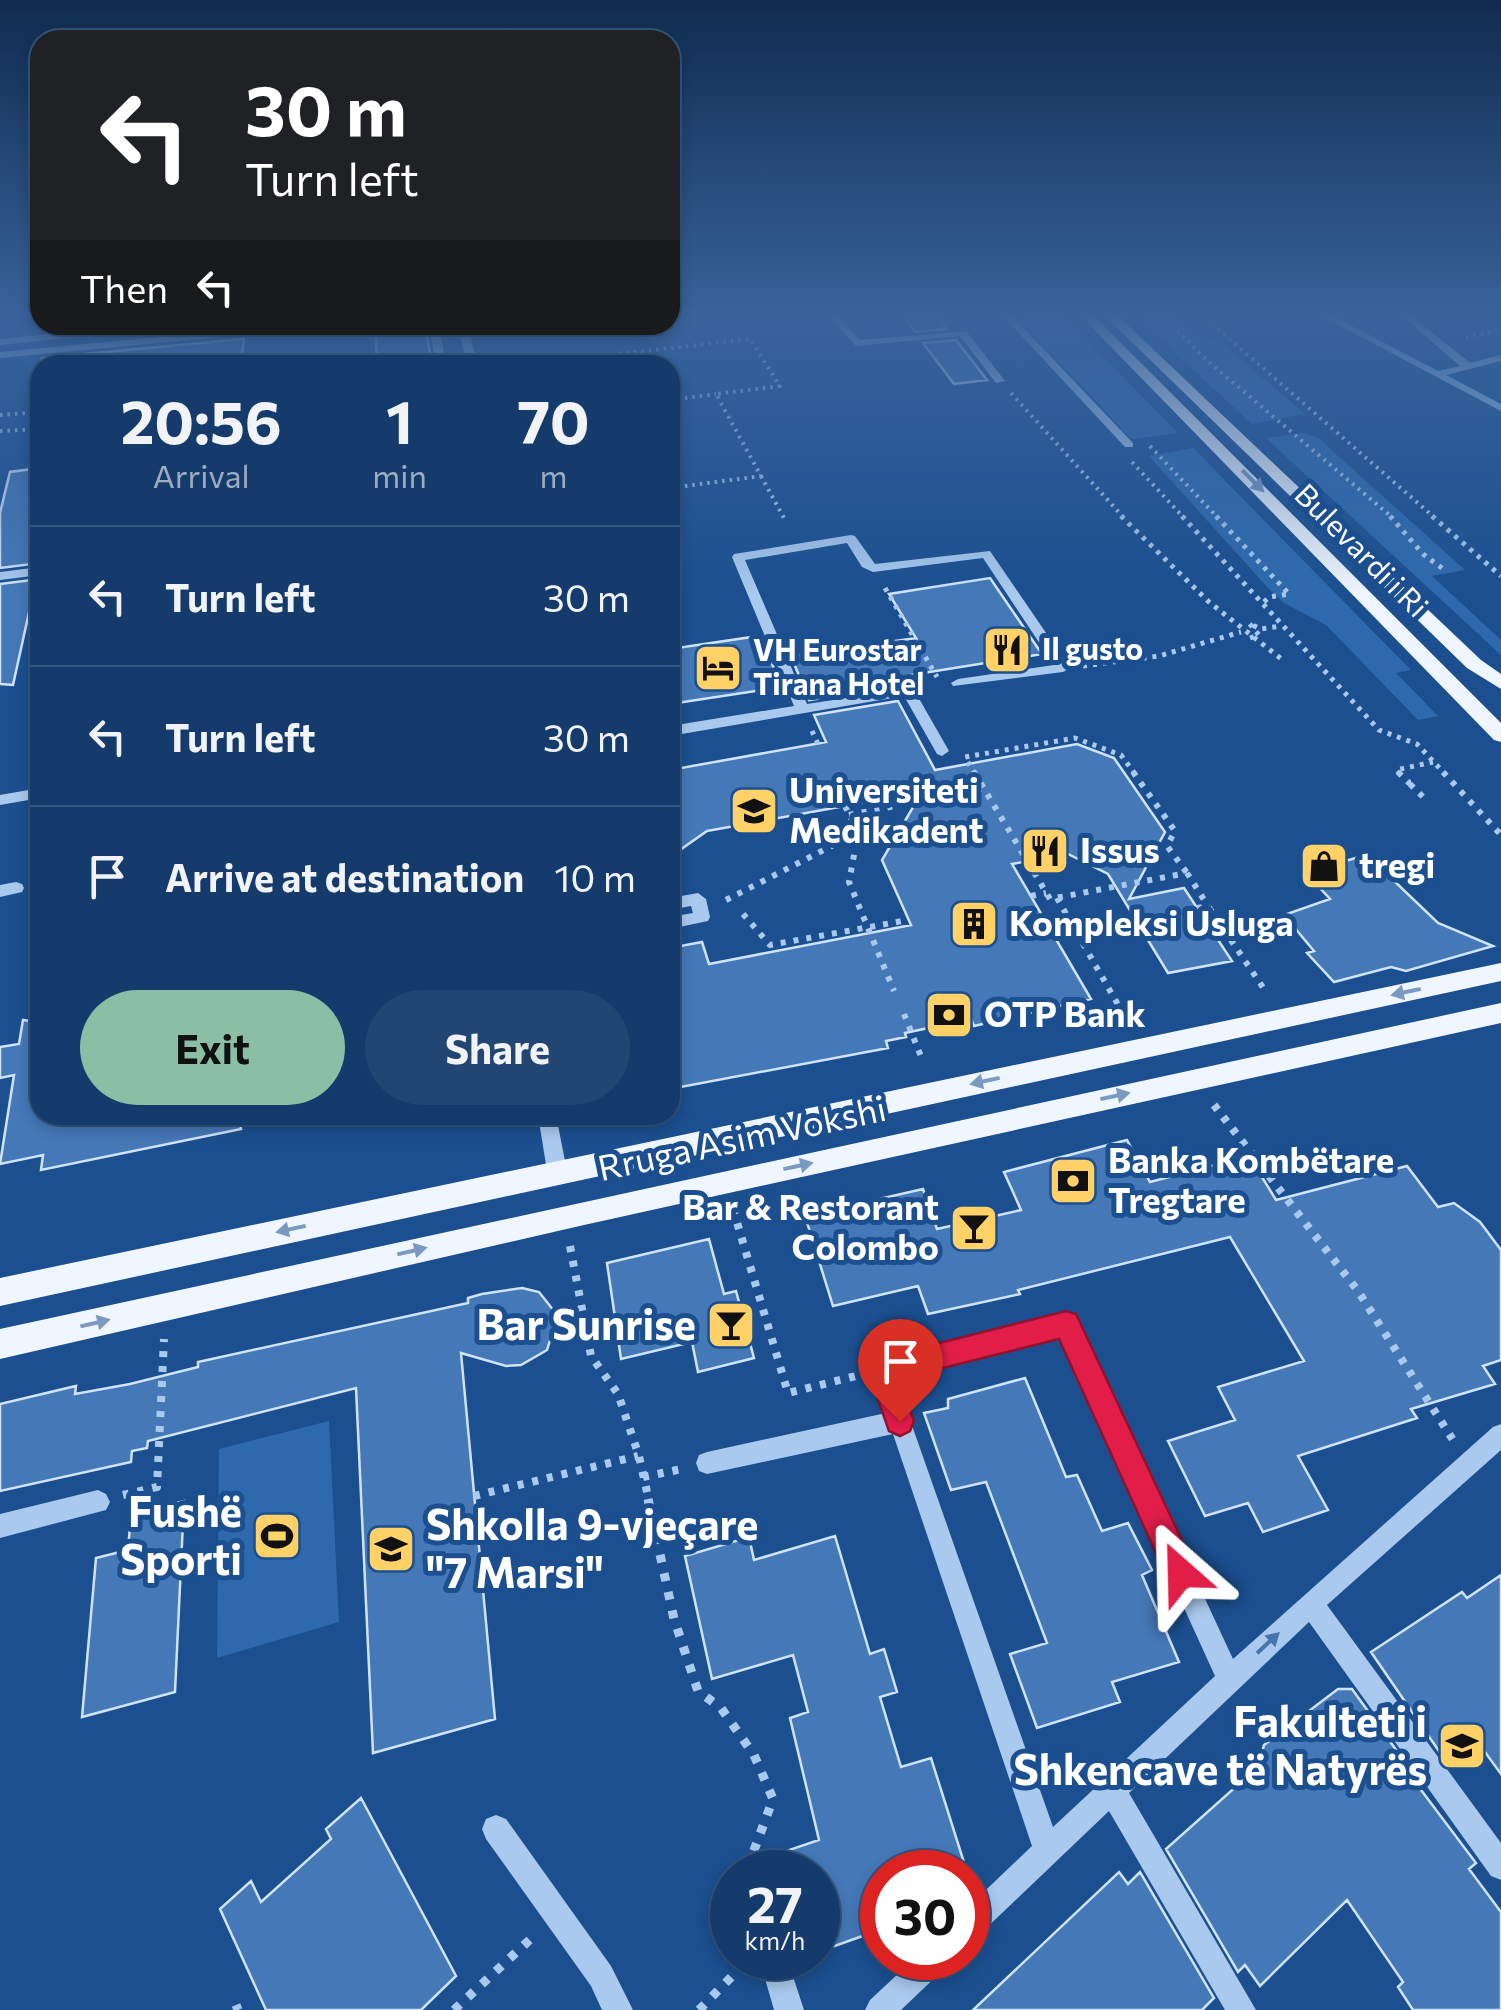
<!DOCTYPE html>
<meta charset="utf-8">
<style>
:root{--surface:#143b6b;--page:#214673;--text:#f1f3f6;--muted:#9dadc1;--line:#33557e;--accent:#8abfa5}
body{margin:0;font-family:Commissioner,sans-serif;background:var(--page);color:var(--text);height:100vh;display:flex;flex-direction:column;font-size:38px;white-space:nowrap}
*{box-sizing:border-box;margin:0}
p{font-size:32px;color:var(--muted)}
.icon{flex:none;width:55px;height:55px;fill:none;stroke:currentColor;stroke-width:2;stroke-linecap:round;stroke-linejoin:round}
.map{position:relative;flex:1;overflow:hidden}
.panel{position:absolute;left:30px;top:355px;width:650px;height:770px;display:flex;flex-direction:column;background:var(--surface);border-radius:30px;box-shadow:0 5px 15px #0003,0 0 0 2px var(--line)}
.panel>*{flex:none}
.top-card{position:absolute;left:30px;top:30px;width:650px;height:305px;border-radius:30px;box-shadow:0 5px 15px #0003,0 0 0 2px var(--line);background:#202124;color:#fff;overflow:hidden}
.speed{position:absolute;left:710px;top:1850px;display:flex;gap:20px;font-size:50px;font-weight:700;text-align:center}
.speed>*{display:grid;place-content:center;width:130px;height:130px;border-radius:50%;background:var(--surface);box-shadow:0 5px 15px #0003,0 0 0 2px var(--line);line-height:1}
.speed small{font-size:25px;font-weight:400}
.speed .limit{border:15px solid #d22;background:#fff;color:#111}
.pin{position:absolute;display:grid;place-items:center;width:85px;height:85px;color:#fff;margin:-102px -42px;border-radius:50% 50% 50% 0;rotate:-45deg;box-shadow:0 0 10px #0007}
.pin .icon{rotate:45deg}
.me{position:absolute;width:110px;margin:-55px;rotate:335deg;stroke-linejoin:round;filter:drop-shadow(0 0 8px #0008)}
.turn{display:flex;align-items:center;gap:35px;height:210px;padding:0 50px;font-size:45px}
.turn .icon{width:130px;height:130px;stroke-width:2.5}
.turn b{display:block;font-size:70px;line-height:85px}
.then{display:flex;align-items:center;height:95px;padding:0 50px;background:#0003;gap:20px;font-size:38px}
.eta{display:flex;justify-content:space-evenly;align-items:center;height:170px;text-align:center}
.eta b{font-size:60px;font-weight:700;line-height:70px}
.action{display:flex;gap:20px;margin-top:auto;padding:20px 50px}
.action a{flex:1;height:115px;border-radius:60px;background:var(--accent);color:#111;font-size:40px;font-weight:700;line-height:115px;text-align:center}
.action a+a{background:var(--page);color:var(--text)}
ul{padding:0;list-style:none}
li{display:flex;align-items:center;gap:30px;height:140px;padding:0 50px;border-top:2px solid var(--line)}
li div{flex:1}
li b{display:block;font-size:38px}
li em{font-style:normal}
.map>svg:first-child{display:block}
.green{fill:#2e69ad}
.building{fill:#4478b7;stroke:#cfe3fa;stroke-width:2.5}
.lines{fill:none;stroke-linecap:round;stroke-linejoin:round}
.path-far4{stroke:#a9c9ee;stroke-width:4;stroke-dasharray:2.5 5;stroke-linecap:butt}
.path-far3{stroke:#a9c9ee;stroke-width:5;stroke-dasharray:4 6;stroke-linecap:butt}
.path-far2{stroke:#a9c9ee;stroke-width:6;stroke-dasharray:5 8;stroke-linecap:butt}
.path-far1{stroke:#a9c9ee;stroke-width:8;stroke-dasharray:6 9;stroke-linecap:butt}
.path{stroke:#a9c9ee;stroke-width:9;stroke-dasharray:8 11;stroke-linecap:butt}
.minor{fill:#a9c9ee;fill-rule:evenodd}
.major{fill:#f0f6ff;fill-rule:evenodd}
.oneway{fill:#7b9ac1}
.oneway2{fill:#4674ac}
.route{fill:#e11d48;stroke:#92132f;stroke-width:2.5}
.labels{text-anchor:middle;stroke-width:10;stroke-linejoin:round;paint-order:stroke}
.far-street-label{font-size:30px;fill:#fff;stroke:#1b4f8f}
.far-poi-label{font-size:30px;font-weight:bold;fill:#fff;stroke:#1b4f8f;text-anchor:start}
.poi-label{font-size:35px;font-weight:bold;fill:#fff;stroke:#1b4f8f;text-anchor:start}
.street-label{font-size:35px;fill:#fff;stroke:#1b4f8f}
.near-poi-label{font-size:42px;font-weight:bold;fill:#fff;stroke:#1b4f8f;text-anchor:end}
</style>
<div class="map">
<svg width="1501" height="2010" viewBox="0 0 1501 2010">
<rect width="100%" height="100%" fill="#1b4f8f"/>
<path class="green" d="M 1015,314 L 1061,314 L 1178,433 L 1131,439 Z
M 1133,314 L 1178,314 L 1208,341 L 1219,340 L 1305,414 L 1252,424 Z
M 1302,433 L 1317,437 L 1465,570 L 1432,576 L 1501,640 L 1501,655 L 1266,438 Z
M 1193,448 L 1411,670 L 1396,673 L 1438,716 L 1418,720 L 1326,625 L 1284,603 L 1269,589 L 1149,456 Z
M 329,1421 L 339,1622 L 217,1658 L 219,1449 Z"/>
<path class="building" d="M 913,314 L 936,314 L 948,329 L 915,332 L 906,319 Z
M 375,325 L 425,325 L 432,365 L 377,365 Z
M 244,339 L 241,365 L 40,365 L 42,358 Z
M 956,340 L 987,380 L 954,384 L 923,343 Z
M 40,468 L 40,563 L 0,568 L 0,513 L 10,472 Z
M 990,578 L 1042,654 L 886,679 L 890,688 L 809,700 L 791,656 L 916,638 L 889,594 Z
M 40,579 L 40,598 L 32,599 L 13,685 L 0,684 L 0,584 Z
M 752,637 L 762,660 L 770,659 L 782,687 L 670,704 L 670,649 Z
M 898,701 L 935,770 L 1077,744 L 1114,758 L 1165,832 L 1129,899 L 1184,888 L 1232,961 L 1168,973 L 1108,874 L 1068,854 L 1012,864 L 1091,999 L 974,1026 L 971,1019 L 905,1033 L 906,1037 L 886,1041 L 888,1048 L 670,1089 L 670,948 L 702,942 L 709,964 L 911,925 L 882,860 L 922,792 L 707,831 L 670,857 L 670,770 L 826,742 L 814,715 Z
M 1367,855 L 1438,923 L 1493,946 L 1406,971 L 1391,967 L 1334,982 L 1307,953 L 1314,951 L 1284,915 L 1330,899 L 1305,872 Z
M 23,1020 L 40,1022 L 40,1115 L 239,1115 L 241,1129 L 41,1170 L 43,1155 L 0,1164 L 14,1075 L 0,1078 L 0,1047 L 19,1044 Z
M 1127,1140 L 1150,1182 L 1249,1156 L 1276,1200 L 1407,1166 L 1438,1207 L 1454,1203 L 1480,1222 L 1501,1250 L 1501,1360 L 1483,1366 L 1495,1384 L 1411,1409 L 1417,1418 L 1298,1456 L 1328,1510 L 1263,1532 L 1248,1503 L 1205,1516 L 1168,1441 L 1235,1420 L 1218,1387 L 1304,1361 L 1230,1237 L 1018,1290 L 1020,1294 L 928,1314 L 918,1286 L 833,1306 L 805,1216 L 923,1189 L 937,1229 L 1021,1210 L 1004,1172 Z
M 709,1239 L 724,1294 L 736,1291 L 754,1358 L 698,1372 L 692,1342 L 621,1359 L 607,1263 Z
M 522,1288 L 539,1292 L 558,1316 L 547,1350 L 521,1365 L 506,1366 L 461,1353 L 495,1719 L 373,1753 L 356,1388 L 148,1441 L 147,1448 L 132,1451 L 131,1462 L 0,1491 L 0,1404 L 76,1386 L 75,1394 L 130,1384 L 198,1367 L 198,1362 L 468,1303 L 468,1298 L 482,1294 Z
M 1025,1378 L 1066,1477 L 1077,1475 L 1102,1531 L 1128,1523 L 1152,1570 L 1142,1575 L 1179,1662 L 1112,1682 L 1120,1702 L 1037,1728 L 1010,1654 L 1047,1643 L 986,1482 L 951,1490 L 924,1413 L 948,1408 L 948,1399 Z
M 184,1501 L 175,1692 L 82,1717 L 96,1558 L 128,1550 L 131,1514 Z
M 835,1536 L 870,1654 L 884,1649 L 897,1692 L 880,1697 L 901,1767 L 931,1758 L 967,1872 L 882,1872 L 882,1929 L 818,1952 L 818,1872 L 740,1872 L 739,1867 L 819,1840 L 790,1718 L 808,1712 L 793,1655 L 712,1679 L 685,1556 L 749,1537 L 754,1560 Z
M 1501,1575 L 1501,1774 L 1474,1737 L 1443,1757 L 1371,1652 L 1462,1592 L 1467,1598 Z
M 1338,1689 L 1352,1689 L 1415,1776 L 1412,1778 L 1476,1863 L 1469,1869 L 1501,1912 L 1501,2010 L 1413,2010 L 1398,1987 L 1403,1982 L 1347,1900 L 1260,1986 L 1245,1965 L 1238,1972 L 1166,1849 L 1258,1767 L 1264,1745 Z
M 361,1798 L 456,1976 L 421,2010 L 266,2010 L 220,1909 L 251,1881 L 261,1902 L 331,1839 L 326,1829 Z
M 1119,1872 L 1128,1884 L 1140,1872 L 1214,1998 L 1202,2010 L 973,2010 Z"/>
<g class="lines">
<path class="path-far4" d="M 1162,314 L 1203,357 L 1393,518
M 1201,314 L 1435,518
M 1466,337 L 1501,330
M 323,355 L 325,361 C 341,365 355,364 366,351
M 522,365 L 750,339 L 780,386 L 716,394 L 761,476 L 670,488
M 1011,393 L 1124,518
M 670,400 L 716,394
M 0,415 L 40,412
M 0,431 L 40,429
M 1150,446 L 1218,518
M 1132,462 L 1184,518
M 761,476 L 784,518"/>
<path class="path-far3" d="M 1121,516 L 1209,602 L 1284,661
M 1182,516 L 1379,730 L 1417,744 L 1445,774
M 1216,516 L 1289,594 L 1269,597 L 1263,603
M 1390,516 L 1423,554 L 1446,571
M 1432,516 L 1501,576
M 885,588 L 937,677
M 1250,638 L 1259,635 L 1249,623 L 1260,629 L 1282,626
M 1083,666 L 1159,656 L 1241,632
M 812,731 L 818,744
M 975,774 L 965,757 L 1075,738 L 1121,755 L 1135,774
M 1400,774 L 1396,770 L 1433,762"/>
<path class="path-far2" d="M 974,772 L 1050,899 L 1187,873
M 1133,772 L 1175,831 L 1167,846 L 1187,873
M 1398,772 L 1409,783 L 1418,781
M 1443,772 L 1501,835
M 1410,784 L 1424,798
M 845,806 L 858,833 L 849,882 L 894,991
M 849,815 L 983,789
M 1187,873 L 1208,906
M 1031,896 L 1046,893
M 1057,898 L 1125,1017
M 726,900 L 857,833
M 1197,908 L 1208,906 L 1264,989
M 743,914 L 770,945 L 908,920
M 904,1014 L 922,1059"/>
<path class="path-far1" d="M 1214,1105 L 1358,1291 L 1453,1440
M 733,1209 L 788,1393 L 856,1376
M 570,1246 L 591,1356 L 618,1394 L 639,1456 L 649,1501
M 643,1477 L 682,1469
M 123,1495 L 157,1487 L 164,1339
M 474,1496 L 638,1456
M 149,1501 L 150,1489"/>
<path class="path" d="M 648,1499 L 674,1619 L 698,1691 L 721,1708 L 754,1755 L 773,1799 L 746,1872
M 148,1510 L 149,1499
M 236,2005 L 238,2010
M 454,2010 L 536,1934
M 699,2010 L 742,1966"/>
<path class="minor" d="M 827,314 L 837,314 L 859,340 L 966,331 L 1005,381 L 996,383 L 960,336 L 856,346 Z
M 1001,314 L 1010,314 L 1133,443 L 1133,447 L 1125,447 Z
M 1318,314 L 1329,314 L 1438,371 L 1460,366 L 1400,314 L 1409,314 L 1470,363 L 1501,355 L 1501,361 L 1446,375 L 1501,404 L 1501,411 Z
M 137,325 L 170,325 L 165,328 L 0,345 L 0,339 Z
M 287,325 L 322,325 L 317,328 L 0,358 L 0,352 Z
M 429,325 L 439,325 L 446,365 L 436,365 Z
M 458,325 L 468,325 L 477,365 L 467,365 Z
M 851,535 L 855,536 L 875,564 L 990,551 L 1070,668 L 1063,672 L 953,686 L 951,683 L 958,679 L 1054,665 L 983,558 L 873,572 L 862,567 L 847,543 L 745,560 L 807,704 L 913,688 L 949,751 L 942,756 L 937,754 L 904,696 L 670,736 L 670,726 L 794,706 L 732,557 L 734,554 Z
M 40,567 L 40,575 L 0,580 L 0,572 Z
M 40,788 L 40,798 L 0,805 L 0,795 Z
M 16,882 L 22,884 L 24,888 L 22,892 L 0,897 L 0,885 Z
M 698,893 L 706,899 L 710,917 L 708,921 L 670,929 L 670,917 L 693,913 L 691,906 L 670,910 L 670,898 Z
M 538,1115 L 556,1115 L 567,1171 L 564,1177 L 557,1180 L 550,1177 L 547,1171 Z
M 1066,1314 L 1074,1317 L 1233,1659 L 1493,1427 L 1501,1424 L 1501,1450 L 1327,1605 L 1501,1843 L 1501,1880 L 1491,1876 L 1309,1622 L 1129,1793 L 1256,2010 L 1225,2010 L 1109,1811 L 978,1936 L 968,1940 L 968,1907 L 1032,1846 L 893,1434 L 707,1474 L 699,1471 L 696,1463 L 699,1455 L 707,1452 L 886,1413 L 871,1370 L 874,1362 L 882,1359 ZM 1060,1336 L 1215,1676 L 1110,1774 L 1101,1778 L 1097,1786 L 1053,1827 L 895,1377 Z
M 98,1490 L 106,1494 L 110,1502 L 106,1510 L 0,1538 L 0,1514 Z
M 496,1815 L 506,1819 L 611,1966 L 633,2010 L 602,2010 L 591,1986 L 486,1839 L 482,1829 L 486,1819 Z
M 759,1958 L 787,1958 L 804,2010 L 774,2010 Z
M 915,1958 L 949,1958 L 945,1968 L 901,2010 L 865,2010 L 870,2000 Z"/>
<path class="major" d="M 1079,314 L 1092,314 L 1501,723 L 1501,742 L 1494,740 Z
M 1103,314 L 1116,314 L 1481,660 L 1501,674 L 1501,689 L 1467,668 Z
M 1501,963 L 1501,981 L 0,1306 L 0,1278 Z
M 1501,1003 L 1501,1023 L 584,1225 L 0,1359 L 0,1329 Z"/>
</g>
<defs><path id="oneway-solid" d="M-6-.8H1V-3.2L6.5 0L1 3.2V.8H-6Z" transform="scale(2.5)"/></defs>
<g class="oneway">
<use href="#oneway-solid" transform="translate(1253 481) rotate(45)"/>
<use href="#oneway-solid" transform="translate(1406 992) rotate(168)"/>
<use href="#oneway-solid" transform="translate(985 1081) rotate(168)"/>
<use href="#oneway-solid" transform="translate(1115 1096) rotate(-12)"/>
<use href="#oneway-solid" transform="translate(798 1166) rotate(-12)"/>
<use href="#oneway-solid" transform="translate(291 1229) rotate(168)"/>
<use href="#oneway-solid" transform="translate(412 1251) rotate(-13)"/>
<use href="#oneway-solid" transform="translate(95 1323) rotate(-13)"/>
</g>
<use class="oneway2" href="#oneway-solid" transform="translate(1268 1643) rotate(-43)"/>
<linearGradient id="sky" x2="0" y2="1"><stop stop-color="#0f2b4f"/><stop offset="0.53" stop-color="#39639b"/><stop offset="1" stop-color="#39639b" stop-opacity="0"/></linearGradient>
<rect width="1501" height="595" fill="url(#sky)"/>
<path class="route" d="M 1066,1311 L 1076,1314 L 1192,1562 L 1196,1573 L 1192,1584 L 1181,1589 L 1170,1584 L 1059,1339 L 899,1379 L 914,1421 L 910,1431 L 900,1436 L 889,1431 L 868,1370 L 872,1360 Z"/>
<defs>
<g id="restaurant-square" transform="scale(2.5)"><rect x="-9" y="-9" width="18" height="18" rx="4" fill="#ffd166" stroke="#1b4f8f"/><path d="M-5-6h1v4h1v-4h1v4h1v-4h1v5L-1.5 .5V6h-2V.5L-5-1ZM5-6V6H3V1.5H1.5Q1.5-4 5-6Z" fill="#111"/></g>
<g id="hotel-square" transform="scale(2.5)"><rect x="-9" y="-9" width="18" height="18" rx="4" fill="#ffd166" stroke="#1b4f8f"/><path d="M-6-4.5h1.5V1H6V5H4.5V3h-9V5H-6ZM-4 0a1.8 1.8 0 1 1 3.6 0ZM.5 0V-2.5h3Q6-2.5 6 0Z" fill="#111"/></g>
<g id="university-square" transform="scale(2.5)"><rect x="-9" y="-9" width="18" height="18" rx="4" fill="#ffd166" stroke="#1b4f8f"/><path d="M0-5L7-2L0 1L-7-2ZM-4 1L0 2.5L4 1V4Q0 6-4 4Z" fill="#111"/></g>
<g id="shop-square" transform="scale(2.5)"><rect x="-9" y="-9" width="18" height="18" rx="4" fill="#ffd166" stroke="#1b4f8f"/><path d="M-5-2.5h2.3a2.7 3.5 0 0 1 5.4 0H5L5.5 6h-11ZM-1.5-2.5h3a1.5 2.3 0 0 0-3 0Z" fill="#111"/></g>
<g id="building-square" transform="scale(2.5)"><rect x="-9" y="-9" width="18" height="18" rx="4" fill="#ffd166" stroke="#1b4f8f"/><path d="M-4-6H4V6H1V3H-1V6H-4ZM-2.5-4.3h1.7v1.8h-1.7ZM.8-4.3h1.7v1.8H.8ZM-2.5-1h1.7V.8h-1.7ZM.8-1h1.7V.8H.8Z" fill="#111"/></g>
<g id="bank-square" transform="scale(2.5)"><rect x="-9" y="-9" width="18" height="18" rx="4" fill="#ffd166" stroke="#1b4f8f"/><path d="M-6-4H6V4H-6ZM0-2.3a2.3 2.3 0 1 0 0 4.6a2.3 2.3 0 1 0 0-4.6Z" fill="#111"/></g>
<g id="bar-square" transform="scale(2.5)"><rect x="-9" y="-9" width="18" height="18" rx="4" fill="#ffd166" stroke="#1b4f8f"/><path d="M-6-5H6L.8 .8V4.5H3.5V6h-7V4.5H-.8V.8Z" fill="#111"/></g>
<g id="stadium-square" transform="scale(2.5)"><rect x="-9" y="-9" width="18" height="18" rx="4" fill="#ffd166" stroke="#1b4f8f"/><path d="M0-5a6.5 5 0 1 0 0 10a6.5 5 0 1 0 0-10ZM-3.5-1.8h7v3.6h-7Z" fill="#111"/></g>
<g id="school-square" transform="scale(2.5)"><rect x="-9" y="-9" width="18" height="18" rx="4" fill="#ffd166" stroke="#1b4f8f"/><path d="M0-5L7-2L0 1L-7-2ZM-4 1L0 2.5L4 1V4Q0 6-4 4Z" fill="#111"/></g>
</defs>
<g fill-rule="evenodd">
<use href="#restaurant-square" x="1007" y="650"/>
<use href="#hotel-square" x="718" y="668"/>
<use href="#university-square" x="754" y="811"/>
<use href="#restaurant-square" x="1045" y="851"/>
<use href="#shop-square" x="1324" y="866"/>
<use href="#building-square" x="974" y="924"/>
<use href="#bank-square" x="949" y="1015"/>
<use href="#bank-square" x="1073" y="1181"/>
<use href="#bar-square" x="974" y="1228"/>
<use href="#bar-square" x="731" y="1325"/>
<use href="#stadium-square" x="277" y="1536"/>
<use href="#school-square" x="391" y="1549"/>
<use href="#university-square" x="1462" y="1746"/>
</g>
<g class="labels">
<g class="far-street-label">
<text transform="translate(1361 551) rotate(45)" y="10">Bulevardi i Ri</text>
</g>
<g class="far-poi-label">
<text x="1042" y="660">Il gusto</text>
<text x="753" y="661">VH Eurostar<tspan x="753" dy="34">Tirana Hotel</tspan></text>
</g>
<g class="poi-label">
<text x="789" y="803">Universiteti<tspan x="789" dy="40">Medikadent</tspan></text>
<text x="1080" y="863">Issus</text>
<text x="1359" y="878">tregi</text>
<text x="1009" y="936">Kompleksi Usluga</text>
<text x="984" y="1027">OTP Bank</text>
<text x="1108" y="1173">Banka Kombëtare<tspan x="1108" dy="40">Tregtare</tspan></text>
<text x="939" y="1220" text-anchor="end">Bar &amp; Restorant<tspan x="939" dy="40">Colombo</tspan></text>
</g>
<g class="street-label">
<text transform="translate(742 1139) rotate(-12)" y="12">Rruga Asim Vokshi</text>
</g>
<g class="near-poi-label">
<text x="696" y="1340">Bar Sunrise</text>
<text x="242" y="1527">Fushë<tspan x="242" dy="48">Sporti</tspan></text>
<text x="426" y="1540" text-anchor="start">Shkolla 9-vjeçare<tspan x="426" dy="48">"7 Marsi"</tspan></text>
<text x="1427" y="1737">Fakulteti i<tspan x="1427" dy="48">Shkencave të Natyrës</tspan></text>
</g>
</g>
</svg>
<div class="speed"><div>27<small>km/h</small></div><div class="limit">30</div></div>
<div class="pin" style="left:900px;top:1421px;background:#d93025"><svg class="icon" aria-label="arrive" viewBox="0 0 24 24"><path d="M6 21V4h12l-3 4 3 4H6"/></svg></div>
<svg class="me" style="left:1181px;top:1573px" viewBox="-20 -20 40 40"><path d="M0-17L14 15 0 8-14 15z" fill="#e11d48" stroke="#fff" stroke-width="4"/></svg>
<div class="top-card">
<div class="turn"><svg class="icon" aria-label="left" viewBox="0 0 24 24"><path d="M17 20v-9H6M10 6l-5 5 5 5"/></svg><div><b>30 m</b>Turn left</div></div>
<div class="then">Then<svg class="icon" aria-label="left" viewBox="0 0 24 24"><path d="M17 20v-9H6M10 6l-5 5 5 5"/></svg></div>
</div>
<section class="panel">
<div class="eta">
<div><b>20:56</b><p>Arrival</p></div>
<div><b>1</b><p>min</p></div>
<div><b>70</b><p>m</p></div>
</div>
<ul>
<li><svg class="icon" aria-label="left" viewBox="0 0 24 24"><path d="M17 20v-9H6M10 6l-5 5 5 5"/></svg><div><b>Turn left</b></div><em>30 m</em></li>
<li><svg class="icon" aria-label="left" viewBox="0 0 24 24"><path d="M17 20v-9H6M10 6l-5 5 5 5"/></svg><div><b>Turn left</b></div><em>30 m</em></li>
<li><svg class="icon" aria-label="arrive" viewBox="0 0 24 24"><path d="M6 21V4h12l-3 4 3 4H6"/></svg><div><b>Arrive at destination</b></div><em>10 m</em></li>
</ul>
<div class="action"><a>Exit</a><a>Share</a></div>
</section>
</div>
